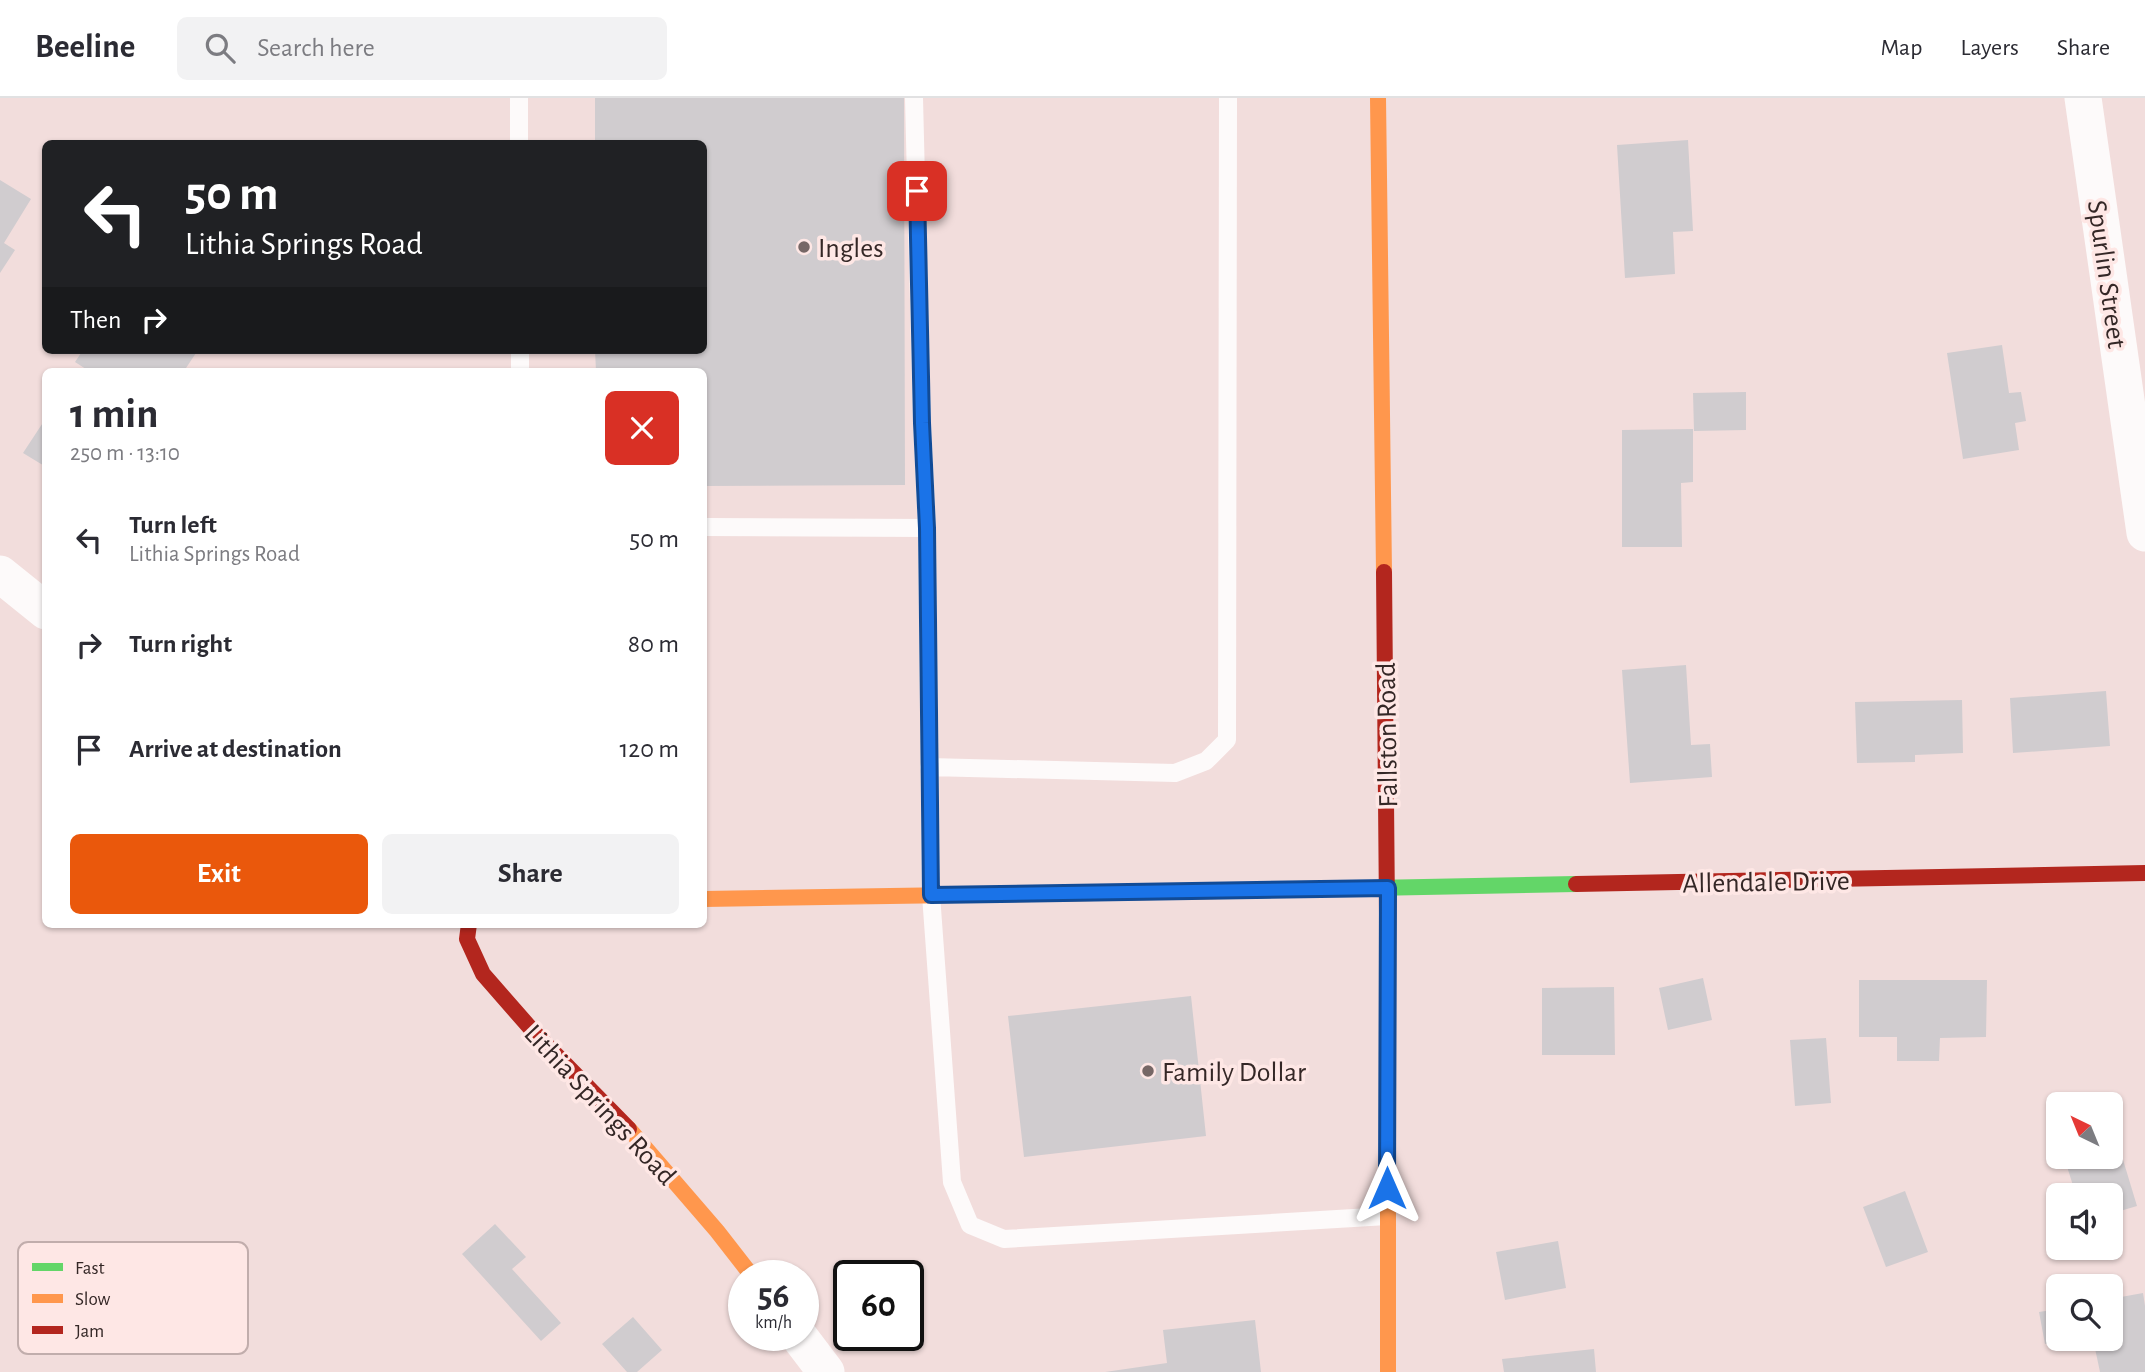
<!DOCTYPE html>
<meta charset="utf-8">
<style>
:root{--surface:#fff;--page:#f2f2f3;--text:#2b2b33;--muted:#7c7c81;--line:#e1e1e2;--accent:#ea580c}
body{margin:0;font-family:"Alegreya Sans",sans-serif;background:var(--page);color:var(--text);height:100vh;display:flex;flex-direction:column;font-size:26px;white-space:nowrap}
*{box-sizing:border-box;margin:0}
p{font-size:23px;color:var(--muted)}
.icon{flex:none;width:38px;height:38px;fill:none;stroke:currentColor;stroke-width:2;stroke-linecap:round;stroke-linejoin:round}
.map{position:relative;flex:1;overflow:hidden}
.drawer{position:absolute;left:42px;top:270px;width:665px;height:560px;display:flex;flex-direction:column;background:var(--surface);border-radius:10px;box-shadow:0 2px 5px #0004}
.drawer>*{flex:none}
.banner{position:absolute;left:42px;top:42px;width:665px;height:214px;border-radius:10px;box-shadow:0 2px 5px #0004;background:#202124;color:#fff;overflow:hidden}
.needle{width:46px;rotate:317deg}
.controls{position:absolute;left:2046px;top:994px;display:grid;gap:14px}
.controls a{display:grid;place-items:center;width:77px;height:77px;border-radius:10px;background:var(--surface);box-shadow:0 2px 5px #0004;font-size:35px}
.speed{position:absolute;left:728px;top:1162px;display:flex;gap:14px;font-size:35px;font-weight:700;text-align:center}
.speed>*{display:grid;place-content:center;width:91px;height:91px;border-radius:50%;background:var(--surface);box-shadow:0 2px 5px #0004;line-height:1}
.speed small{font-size:18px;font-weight:400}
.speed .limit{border:4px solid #111;border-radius:10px;background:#fff;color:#111}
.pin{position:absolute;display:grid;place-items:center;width:60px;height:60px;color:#fff;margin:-30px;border-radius:14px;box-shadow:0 4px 10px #0006}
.me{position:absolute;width:77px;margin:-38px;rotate:0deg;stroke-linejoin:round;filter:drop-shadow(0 0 5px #0008)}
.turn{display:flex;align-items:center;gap:24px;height:147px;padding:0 28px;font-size:32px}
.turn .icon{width:91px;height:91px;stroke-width:2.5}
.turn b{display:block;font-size:49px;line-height:60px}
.then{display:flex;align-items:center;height:66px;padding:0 28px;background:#0003;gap:14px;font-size:26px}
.round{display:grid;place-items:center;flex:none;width:74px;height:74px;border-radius:10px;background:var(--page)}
.headline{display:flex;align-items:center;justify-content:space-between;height:119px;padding:0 28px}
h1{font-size:42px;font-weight:600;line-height:52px}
.action{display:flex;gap:14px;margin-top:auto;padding:14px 28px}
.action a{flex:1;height:80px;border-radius:10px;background:var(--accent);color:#fff;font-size:28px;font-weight:600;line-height:80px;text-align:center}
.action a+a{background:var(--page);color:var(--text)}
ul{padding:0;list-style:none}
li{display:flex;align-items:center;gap:21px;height:105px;padding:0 28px}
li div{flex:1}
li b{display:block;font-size:26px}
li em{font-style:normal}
header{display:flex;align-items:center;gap:42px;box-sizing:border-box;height:98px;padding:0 35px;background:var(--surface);border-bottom:2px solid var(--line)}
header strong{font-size:33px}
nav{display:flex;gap:38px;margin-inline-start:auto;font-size:24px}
.search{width:490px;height:63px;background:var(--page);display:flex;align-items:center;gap:18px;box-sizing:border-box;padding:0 24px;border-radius:10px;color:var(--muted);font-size:26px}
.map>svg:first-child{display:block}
.building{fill:#d0cccf}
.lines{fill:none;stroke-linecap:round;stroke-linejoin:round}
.lane{stroke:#fdfafa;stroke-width:18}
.street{stroke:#fdfafa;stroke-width:37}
.fast{stroke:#63d668;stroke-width:16}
.slow{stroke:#ff974d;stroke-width:16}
.jam{stroke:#b3261e;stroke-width:16}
.route-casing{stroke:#114b97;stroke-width:18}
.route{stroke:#1a73e8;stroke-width:12}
.poi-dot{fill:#766766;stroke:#fee7e5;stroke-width:2.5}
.labels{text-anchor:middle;stroke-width:7;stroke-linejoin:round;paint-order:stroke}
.poi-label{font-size:28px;fill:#342726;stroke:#fee7e5;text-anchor:start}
.street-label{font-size:28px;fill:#342726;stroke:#fee7e5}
.key{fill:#fee7e5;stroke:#c1adac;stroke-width:2}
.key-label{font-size:19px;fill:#342726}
</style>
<header>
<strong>Beeline</strong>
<div class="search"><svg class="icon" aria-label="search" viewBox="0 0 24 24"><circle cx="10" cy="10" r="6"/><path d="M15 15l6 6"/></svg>Search here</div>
<nav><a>Map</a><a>Layers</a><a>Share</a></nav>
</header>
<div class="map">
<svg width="2145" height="1274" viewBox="0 0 2145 1274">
<rect width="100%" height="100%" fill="#f2dddc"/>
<path class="building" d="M 595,0 L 904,0 L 905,387 L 704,388 L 704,273 L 596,273 L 595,252 L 704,252 L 704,46 L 595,46 Z
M 1688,42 L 1693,133 L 1673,134 L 1675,176 L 1625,180 L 1617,47 Z
M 0,82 L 31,101 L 4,145 L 15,152 L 0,175 Z
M 2002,247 L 2009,295 L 2021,294 L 2026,323 L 2015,325 L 2019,352 L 1963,361 L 1947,255 Z
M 83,252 L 198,252 L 184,273 L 89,273 L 75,264 Z
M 1746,294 L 1746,332 L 1694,333 L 1693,295 Z
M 46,320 L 46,369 L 23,355 Z
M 1693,331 L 1693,384 L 1681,385 L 1682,449 L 1622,449 L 1622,332 Z
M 1686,567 L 1691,647 L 1710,646 L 1712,679 L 1630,685 L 1622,572 Z
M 2106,593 L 2110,648 L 2013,655 L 2010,600 Z
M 1962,602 L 1963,655 L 1915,657 L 1915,664 L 1857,665 L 1855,604 Z
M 1703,880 L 1712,922 L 1668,932 L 1659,890 Z
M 1859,882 L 1987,882 L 1986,939 L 1940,940 L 1939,963 L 1897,963 L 1897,939 L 1859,939 Z
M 1614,889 L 1615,957 L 1542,957 L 1542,890 Z
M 1191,898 L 1206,1038 L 1024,1059 L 1008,918 Z
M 1826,940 L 1831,1005 L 1795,1008 L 1790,942 Z
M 2111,1022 L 2137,1108 L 2110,1116 L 2110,1097 L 2076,1097 L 2064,1059 L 2110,1059 Z
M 1905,1093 L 1928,1154 L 1886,1169 L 1863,1109 Z
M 495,1126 L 526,1159 L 512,1171 L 561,1225 L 541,1243 L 462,1156 Z
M 1558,1143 L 1566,1190 L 1505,1202 L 1496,1154 Z
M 2143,1195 L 2145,1208 L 2145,1274 L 2100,1274 L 2093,1241 L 2110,1241 L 2110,1201 Z
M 2058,1211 L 2058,1241 L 2066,1242 L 2045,1246 L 2039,1214 Z
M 633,1219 L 662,1252 L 637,1274 L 627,1274 L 602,1246 Z
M 1255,1222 L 1261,1274 L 1105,1274 L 1167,1265 L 1163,1232 Z
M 1594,1251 L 1596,1274 L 1504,1274 L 1502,1261 Z"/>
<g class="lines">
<path class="lane" d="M 519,0 L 519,46
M 914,0 L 922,325 L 927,430 L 931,797 L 952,1084 L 970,1127 L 1004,1141 L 1387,1118
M 520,252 L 520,273
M 704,429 L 927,430
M 929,669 L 1175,675 L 1206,663 L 1227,642 L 1228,0"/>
<path class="street" d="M 2083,0 L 2145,435
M 0,476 L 46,513
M 798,1237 L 826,1274"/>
<path class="fast" d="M 1218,793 L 1576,786"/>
<path class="slow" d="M 1378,0 L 1384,474
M 704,801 L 1218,793
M 1388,928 L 1388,1274
M 629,1031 L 717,1133 L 752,1178"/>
<path class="jam" d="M 1384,474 L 1388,928
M 1576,786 L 2145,775
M 469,826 L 467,841 L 483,876 L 532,932 L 629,1031"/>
</g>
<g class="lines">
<g class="route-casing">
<path id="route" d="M 917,93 L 922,325 L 927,430 L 931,797 L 1388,790 L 1387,1090"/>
</g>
<use href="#route" class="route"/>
</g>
<g class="poi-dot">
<circle cx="804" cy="149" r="7"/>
<circle cx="1148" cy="973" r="7"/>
</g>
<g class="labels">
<g class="poi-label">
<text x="818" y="159">Ingles</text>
<text x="1162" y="983">Family Dollar</text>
</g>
<g class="street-label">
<text transform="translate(2108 176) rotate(82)" y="10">Spurlin Street</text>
<text transform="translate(1386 637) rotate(-91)" y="10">Fallston Road</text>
<text transform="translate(1766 783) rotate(-1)" y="10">Allendale Drive</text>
<text transform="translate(601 1006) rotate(47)" y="10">Lithia Springs Road</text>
</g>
</g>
<rect x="18" y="1144" width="230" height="112" rx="10" class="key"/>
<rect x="32" y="1165" width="31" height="8" fill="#63d668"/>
<rect x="32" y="1196" width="31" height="9" fill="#ff974d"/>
<rect x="32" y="1228" width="31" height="8" fill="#b3261e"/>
<g class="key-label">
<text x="75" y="1176">Fast</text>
<text x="75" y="1207">Slow</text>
<text x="75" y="1239">Jam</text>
</g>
</svg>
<div class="controls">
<a><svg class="needle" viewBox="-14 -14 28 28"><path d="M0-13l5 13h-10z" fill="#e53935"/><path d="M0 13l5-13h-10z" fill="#7c7c81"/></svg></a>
<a><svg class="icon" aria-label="sound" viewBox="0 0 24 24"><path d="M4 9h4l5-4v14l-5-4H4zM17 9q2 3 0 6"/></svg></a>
<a><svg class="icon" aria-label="search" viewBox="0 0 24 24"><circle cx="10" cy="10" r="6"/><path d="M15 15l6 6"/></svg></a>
</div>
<div class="speed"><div>56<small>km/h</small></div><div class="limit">60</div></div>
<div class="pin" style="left:917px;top:93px;background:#d93025"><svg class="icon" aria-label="arrive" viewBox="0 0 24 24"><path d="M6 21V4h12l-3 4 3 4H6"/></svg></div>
<svg class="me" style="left:1387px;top:1090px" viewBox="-20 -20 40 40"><path d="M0-17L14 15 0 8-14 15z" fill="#1a73e8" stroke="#fff" stroke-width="4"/></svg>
<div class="banner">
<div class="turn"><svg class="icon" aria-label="left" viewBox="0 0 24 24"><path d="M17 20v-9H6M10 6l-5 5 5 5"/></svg><div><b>50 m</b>Lithia Springs Road</div></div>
<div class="then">Then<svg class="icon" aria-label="right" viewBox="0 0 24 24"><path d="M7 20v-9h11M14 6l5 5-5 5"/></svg></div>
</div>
<section class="drawer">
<div class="headline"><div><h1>1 min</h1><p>250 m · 13:10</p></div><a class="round" style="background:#d93025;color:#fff"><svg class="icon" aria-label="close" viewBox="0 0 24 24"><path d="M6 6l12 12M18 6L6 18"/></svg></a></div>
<ul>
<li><svg class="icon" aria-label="left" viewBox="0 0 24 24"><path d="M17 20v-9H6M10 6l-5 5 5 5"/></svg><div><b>Turn left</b><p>Lithia Springs Road</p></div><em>50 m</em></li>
<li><svg class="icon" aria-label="right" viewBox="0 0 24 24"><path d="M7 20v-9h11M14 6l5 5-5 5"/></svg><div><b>Turn right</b></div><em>80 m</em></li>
<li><svg class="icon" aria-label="arrive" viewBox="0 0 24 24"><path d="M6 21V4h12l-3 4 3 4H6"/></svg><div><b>Arrive at destination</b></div><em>120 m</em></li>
</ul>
<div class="action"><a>Exit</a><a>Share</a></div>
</section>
</div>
